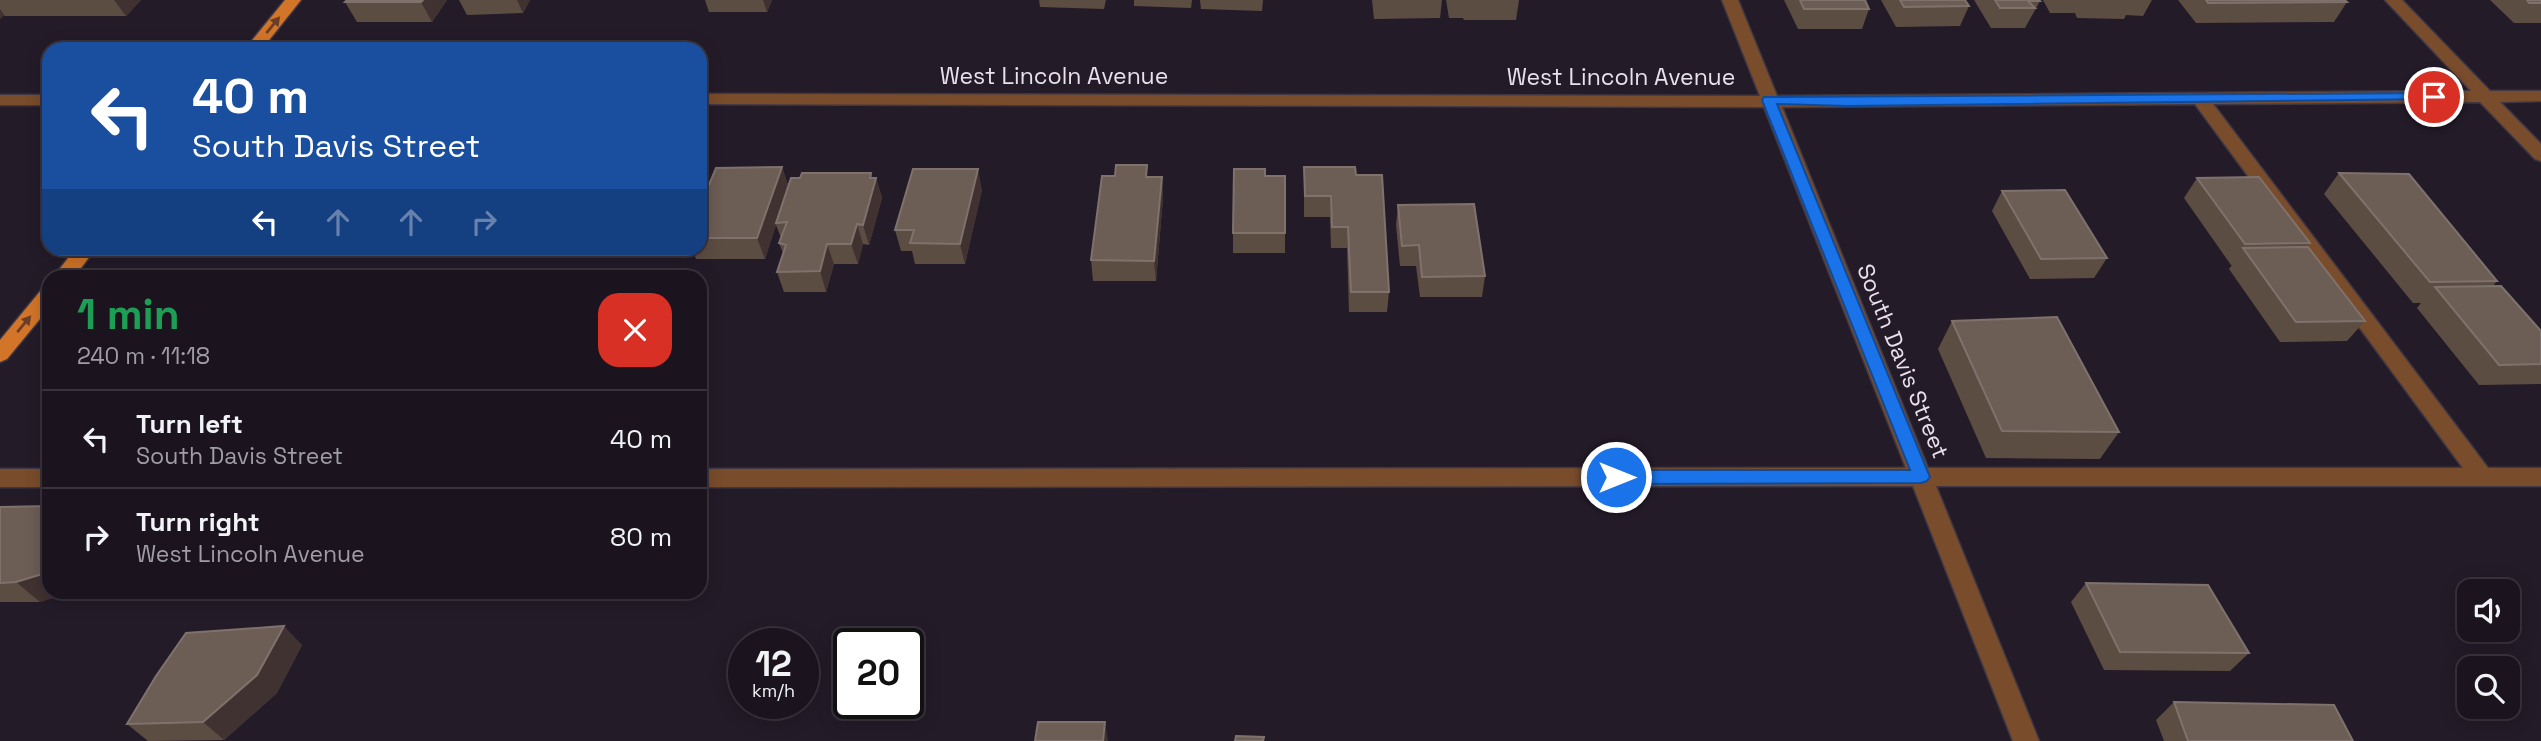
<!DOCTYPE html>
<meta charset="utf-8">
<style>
:root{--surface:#1b141f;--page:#28212c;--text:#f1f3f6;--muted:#a09ea4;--line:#39333d}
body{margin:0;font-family:"Space Grotesk",sans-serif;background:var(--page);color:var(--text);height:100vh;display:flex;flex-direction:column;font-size:26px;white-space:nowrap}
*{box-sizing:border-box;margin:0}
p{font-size:23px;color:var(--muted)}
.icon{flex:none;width:38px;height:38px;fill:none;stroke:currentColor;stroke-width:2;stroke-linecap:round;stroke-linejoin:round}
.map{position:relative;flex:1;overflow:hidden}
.details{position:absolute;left:42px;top:270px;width:665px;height:329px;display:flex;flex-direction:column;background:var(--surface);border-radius:21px;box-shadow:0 4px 18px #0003,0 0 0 2px var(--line)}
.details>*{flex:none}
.hud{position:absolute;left:42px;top:42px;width:665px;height:214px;border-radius:21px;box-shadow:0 4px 18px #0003,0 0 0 2px var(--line);background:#1a4fa0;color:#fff;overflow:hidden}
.tools{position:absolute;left:2457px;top:579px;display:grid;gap:14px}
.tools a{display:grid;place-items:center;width:63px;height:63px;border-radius:14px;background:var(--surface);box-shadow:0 4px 18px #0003,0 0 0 2px var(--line);font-size:35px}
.speed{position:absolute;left:728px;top:628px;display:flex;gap:14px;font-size:35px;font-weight:700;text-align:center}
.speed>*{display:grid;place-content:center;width:91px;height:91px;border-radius:50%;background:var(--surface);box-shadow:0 4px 18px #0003,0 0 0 2px var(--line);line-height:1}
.speed small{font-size:18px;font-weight:400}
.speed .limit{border:4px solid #111;border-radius:10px;background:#fff;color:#111}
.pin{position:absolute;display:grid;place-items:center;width:60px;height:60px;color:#fff;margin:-30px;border:4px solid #fff;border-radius:50%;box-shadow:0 2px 7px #0007}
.me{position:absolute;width:77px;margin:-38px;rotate:90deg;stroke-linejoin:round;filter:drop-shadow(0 0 5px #0008)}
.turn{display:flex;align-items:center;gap:24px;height:147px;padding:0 35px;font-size:32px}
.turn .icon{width:91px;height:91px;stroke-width:2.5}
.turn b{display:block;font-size:49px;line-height:60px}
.lanes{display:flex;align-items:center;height:66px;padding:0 35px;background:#0003;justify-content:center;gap:35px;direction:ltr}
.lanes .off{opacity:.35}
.round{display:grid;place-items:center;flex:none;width:74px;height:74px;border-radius:21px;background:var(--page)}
.overview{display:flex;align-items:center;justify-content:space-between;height:119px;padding:0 35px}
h1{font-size:42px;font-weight:700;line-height:52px;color:#1e9e55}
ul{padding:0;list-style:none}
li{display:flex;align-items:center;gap:21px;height:98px;padding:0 35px;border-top:2px solid var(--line)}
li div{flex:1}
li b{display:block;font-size:26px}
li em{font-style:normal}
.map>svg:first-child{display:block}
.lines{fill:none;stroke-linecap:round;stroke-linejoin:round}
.minor-casing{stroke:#3f3744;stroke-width:3}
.major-casing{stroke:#3f3744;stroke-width:3}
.minor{fill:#794c2b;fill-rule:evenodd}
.major{fill:#d37528;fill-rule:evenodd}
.wall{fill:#5c4d43}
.shaded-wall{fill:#403231}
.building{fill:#6c5d55;stroke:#7f726d;stroke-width:2}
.oneway{fill:#6a3f29}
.route{fill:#1a73e8;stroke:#114b97;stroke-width:2}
.labels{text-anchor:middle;stroke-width:7;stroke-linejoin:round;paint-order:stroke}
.street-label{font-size:23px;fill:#e8e2ec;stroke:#241b29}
</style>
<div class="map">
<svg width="2541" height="741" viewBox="0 0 2541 741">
<rect width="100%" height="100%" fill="#241b29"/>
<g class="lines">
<g class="minor-casing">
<path id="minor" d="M 1722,0 L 1738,0 L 1777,96 L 2471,91 L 2385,0 L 2402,0 L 2490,91 L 2541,91 L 2541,101 L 2500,102 L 2541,144 L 2541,161 L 2535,159 L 2480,102 L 2213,104 L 2488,468 L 2541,468 L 2541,486 L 1936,486 L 2039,741 L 2013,741 L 1913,486 L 700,487 L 700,469 L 1906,468 L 1764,107 L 700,104 L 700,94 L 1760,96 ZM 2195,104 L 2463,468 L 1928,468 L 1782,107 Z
M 0,95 L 49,95 L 49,105 L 0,105 Z
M 0,469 L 49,469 L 49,487 L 0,487 Z"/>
</g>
<g class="major-casing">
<path id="major" d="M 285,0 L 301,0 L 262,49 L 245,49 Z
M 76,248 L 96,248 L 75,276 L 54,276 Z
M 49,287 L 49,308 L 7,359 L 0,362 L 0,340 L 42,289 Z"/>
</g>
<use href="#minor" class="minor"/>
<use href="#major" class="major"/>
</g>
<path class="wall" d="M 0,0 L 141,0 L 126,16 L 5,16 L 4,15 L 0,19 Z
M 447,0 L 432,22 L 357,22 L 345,2 Z
M 459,0 L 530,0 L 523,13 L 467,15 Z
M 705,0 L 772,0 L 767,12 L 709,12 Z
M 1039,0 L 1106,0 L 1104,9 L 1040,7 Z
M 1134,0 L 1192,0 L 1191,8 L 1134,6 Z
M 1200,0 L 1263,0 L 1262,11 L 1201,9 Z
M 1372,0 L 1442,0 L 1440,18 L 1374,19 Z
M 1446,0 L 1519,0 L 1516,20 L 1464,20 L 1463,18 L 1449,18 Z
M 1784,0 L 1865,0 L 1869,9 L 1862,29 L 1798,29 Z
M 1881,0 L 1965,0 L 1969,6 L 1960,26 L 1896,27 Z
M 1974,0 L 2039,0 L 2040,1 L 2025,28 L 1991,28 Z
M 2043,0 L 2152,0 L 2143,16 L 2126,15 L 2124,19 L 2077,18 L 2075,13 L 2050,13 Z
M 2178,0 L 2345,0 L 2347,2 L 2334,22 L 2196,23 Z
M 2490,0 L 2541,0 L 2541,23 L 2514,23 Z
M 782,167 L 788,185 L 871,173 L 872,178 L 876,178 L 882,198 L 869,245 L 863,244 L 858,264 L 834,264 L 826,292 L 784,292 L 777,272 L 783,253 L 779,243 L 781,238 L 776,225 L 765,259 L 696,259 L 692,248 L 700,248 L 700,206 Z
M 1304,167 L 1356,175 L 1389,292 L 1387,312 L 1349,312 L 1347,248 L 1331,248 L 1330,217 L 1304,217 Z
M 2339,173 L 2497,281 L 2493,286 L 2541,331 L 2541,384 L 2479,385 L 2417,308 L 2421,303 L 2413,303 L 2324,194 Z
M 1115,176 L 1162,177 L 1163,198 L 1156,281 L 1093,281 L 1091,260 Z
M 1265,176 L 1285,176 L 1285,253 L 1233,253 L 1233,233 Z
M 2197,178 L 2310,243 L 2307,247 L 2365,321 L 2347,341 L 2280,342 L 2229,269 L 2232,265 L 2231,265 L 2184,198 Z
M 982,190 L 965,264 L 915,264 L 912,251 L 901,251 L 895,230 Z
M 2002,191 L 2107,258 L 2094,278 L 2030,279 L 1992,211 Z
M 1398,205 L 1485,276 L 1482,297 L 1420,297 L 1416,266 L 1400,266 L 1396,225 Z
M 1952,321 L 2119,432 L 2100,459 L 1986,458 L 1938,349 Z
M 0,507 L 49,592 L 71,592 L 40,602 L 0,602 Z
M 2086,583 L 2249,653 L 2230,671 L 2104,670 L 2071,602 Z
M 302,645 L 277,693 L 224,740 L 148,741 L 127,724 Z
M 2174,702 L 2353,741 L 2164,741 L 2156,720 Z"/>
<path class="shaded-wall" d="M 114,0 L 141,0 L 126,16 Z
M 423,0 L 447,0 L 432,22 L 421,2 Z
M 517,0 L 530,0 L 523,13 Z
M 763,0 L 772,0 L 767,12 Z
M 0,9 L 4,15 L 0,19 Z
M 782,167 L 789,188 L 776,223 L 776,225 L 765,259 L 757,238 Z
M 978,169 L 982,190 L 965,264 L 960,244 Z
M 871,173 L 874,184 L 876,178 L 882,198 L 869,245 L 863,225 Z
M 1162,177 L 1163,198 L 1156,281 L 1154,261 Z
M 857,224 L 863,244 L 858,264 L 851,244 Z
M 827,244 L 834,264 L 826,292 L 820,271 Z
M 49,572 L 49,592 L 71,592 L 40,602 L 16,582 Z
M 284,626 L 302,645 L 277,693 L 224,740 L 203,722 Z
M 1105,722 L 1108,741 L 1103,741 Z"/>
<path class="building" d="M 347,0 L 423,0 L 421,2 L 345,2 Z
M 1800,0 L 1865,0 L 1869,9 L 1804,9 Z
M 1900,0 L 1965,0 L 1969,6 L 1904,7 Z
M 1995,0 L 2039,0 L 2040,1 L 2028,1 L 2035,8 L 2000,8 Z
M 2206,0 L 2345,0 L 2347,2 L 2208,3 Z
M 2527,0 L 2541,0 L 2541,3 L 2529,3 Z
M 1116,165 L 1147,165 L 1146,177 L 1162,177 L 1154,261 L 1091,260 L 1102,176 L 1115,176 Z
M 782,167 L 757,238 L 700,238 L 700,206 L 716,168 Z
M 1304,167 L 1355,167 L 1356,175 L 1382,175 L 1389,292 L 1351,292 L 1348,227 L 1332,227 L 1331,196 L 1305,196 Z
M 913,169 L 978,169 L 960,244 L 910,243 L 914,230 L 895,230 Z
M 1234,169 L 1265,169 L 1265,176 L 1285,176 L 1285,233 L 1233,233 Z
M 802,173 L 871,173 L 870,178 L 876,178 L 863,225 L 857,224 L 851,244 L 827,244 L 820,271 L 777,272 L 786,245 L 779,243 L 787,222 L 776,223 L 791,178 L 800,178 Z
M 2339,173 L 2409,174 L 2497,281 L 2430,282 Z
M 2259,177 L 2310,243 L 2245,244 L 2197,178 Z
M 2065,190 L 2107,258 L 2041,259 L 2002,191 Z
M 1474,204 L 1485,276 L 1422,277 L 1419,245 L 1402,246 L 1398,205 Z
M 2308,247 L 2365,321 L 2296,322 L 2243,248 Z
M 2501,286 L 2541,331 L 2541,364 L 2499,365 L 2435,287 Z
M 2057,317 L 2119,432 L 2002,431 L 1952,321 Z
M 49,506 L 49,572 L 16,582 L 0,583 L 0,507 Z
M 2086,583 L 2208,585 L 2249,653 L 2120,652 Z
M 284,626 L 257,675 L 203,722 L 127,724 L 156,676 L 186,633 Z
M 2174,702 L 2334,705 L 2353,741 L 2188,741 Z
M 1038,722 L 1105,722 L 1103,741 L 1035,741 Z
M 1236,736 L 1264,737 L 1263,741 L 1235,741 Z"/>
<defs><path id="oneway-solid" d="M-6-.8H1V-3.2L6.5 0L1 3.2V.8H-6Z" transform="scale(1.75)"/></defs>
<g class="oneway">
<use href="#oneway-solid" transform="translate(273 25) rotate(-51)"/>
<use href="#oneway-solid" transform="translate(24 324) rotate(-50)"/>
</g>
<path class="route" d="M 2434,93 L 2440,97 L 2438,99 L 1848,106 L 1777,104 L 1930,477 L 1927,481 L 1921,483 L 1616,484 L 1610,482 L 1607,477 L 1610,472 L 1616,470 L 1910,470 L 1762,100 L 1764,97 Z"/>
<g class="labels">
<g class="street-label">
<text x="1054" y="84">West Lincoln Avenue</text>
<text x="1621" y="85">West Lincoln Avenue</text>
<text transform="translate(1903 361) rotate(68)" y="8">South Davis Street</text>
</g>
</g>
</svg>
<div class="tools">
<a><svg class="icon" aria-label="sound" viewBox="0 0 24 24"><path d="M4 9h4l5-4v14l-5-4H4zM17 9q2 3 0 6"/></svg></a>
<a><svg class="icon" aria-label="search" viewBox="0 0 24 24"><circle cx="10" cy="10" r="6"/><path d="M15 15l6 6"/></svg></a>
</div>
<div class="speed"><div>12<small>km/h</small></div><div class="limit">20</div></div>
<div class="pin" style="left:2434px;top:97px;background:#d93025"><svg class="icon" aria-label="arrive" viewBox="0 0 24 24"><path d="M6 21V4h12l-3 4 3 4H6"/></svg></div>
<svg class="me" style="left:1616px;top:477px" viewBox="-20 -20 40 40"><circle r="17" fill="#1a73e8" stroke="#fff" stroke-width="3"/><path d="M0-11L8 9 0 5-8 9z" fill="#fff"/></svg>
<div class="hud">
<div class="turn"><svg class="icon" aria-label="left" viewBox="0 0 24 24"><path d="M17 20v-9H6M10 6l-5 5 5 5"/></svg><div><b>40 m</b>South Davis Street</div></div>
<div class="lanes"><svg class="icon" aria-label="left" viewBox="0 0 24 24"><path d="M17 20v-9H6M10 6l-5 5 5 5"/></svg><svg class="icon off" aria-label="ahead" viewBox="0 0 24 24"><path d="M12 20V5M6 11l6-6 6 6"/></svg><svg class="icon off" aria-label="ahead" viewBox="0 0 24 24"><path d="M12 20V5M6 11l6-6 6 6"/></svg><svg class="icon off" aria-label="right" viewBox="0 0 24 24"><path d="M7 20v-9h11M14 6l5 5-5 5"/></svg></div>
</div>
<section class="details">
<div class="overview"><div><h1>1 min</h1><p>240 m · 11:18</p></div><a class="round" style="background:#d93025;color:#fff"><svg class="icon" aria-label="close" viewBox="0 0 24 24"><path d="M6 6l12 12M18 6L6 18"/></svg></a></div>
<ul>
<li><svg class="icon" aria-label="left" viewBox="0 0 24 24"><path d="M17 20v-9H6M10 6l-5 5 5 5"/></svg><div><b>Turn left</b><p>South Davis Street</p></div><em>40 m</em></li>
<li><svg class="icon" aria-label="right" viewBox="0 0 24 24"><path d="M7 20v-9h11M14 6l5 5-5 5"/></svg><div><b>Turn right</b><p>West Lincoln Avenue</p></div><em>80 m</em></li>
</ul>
</section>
</div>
